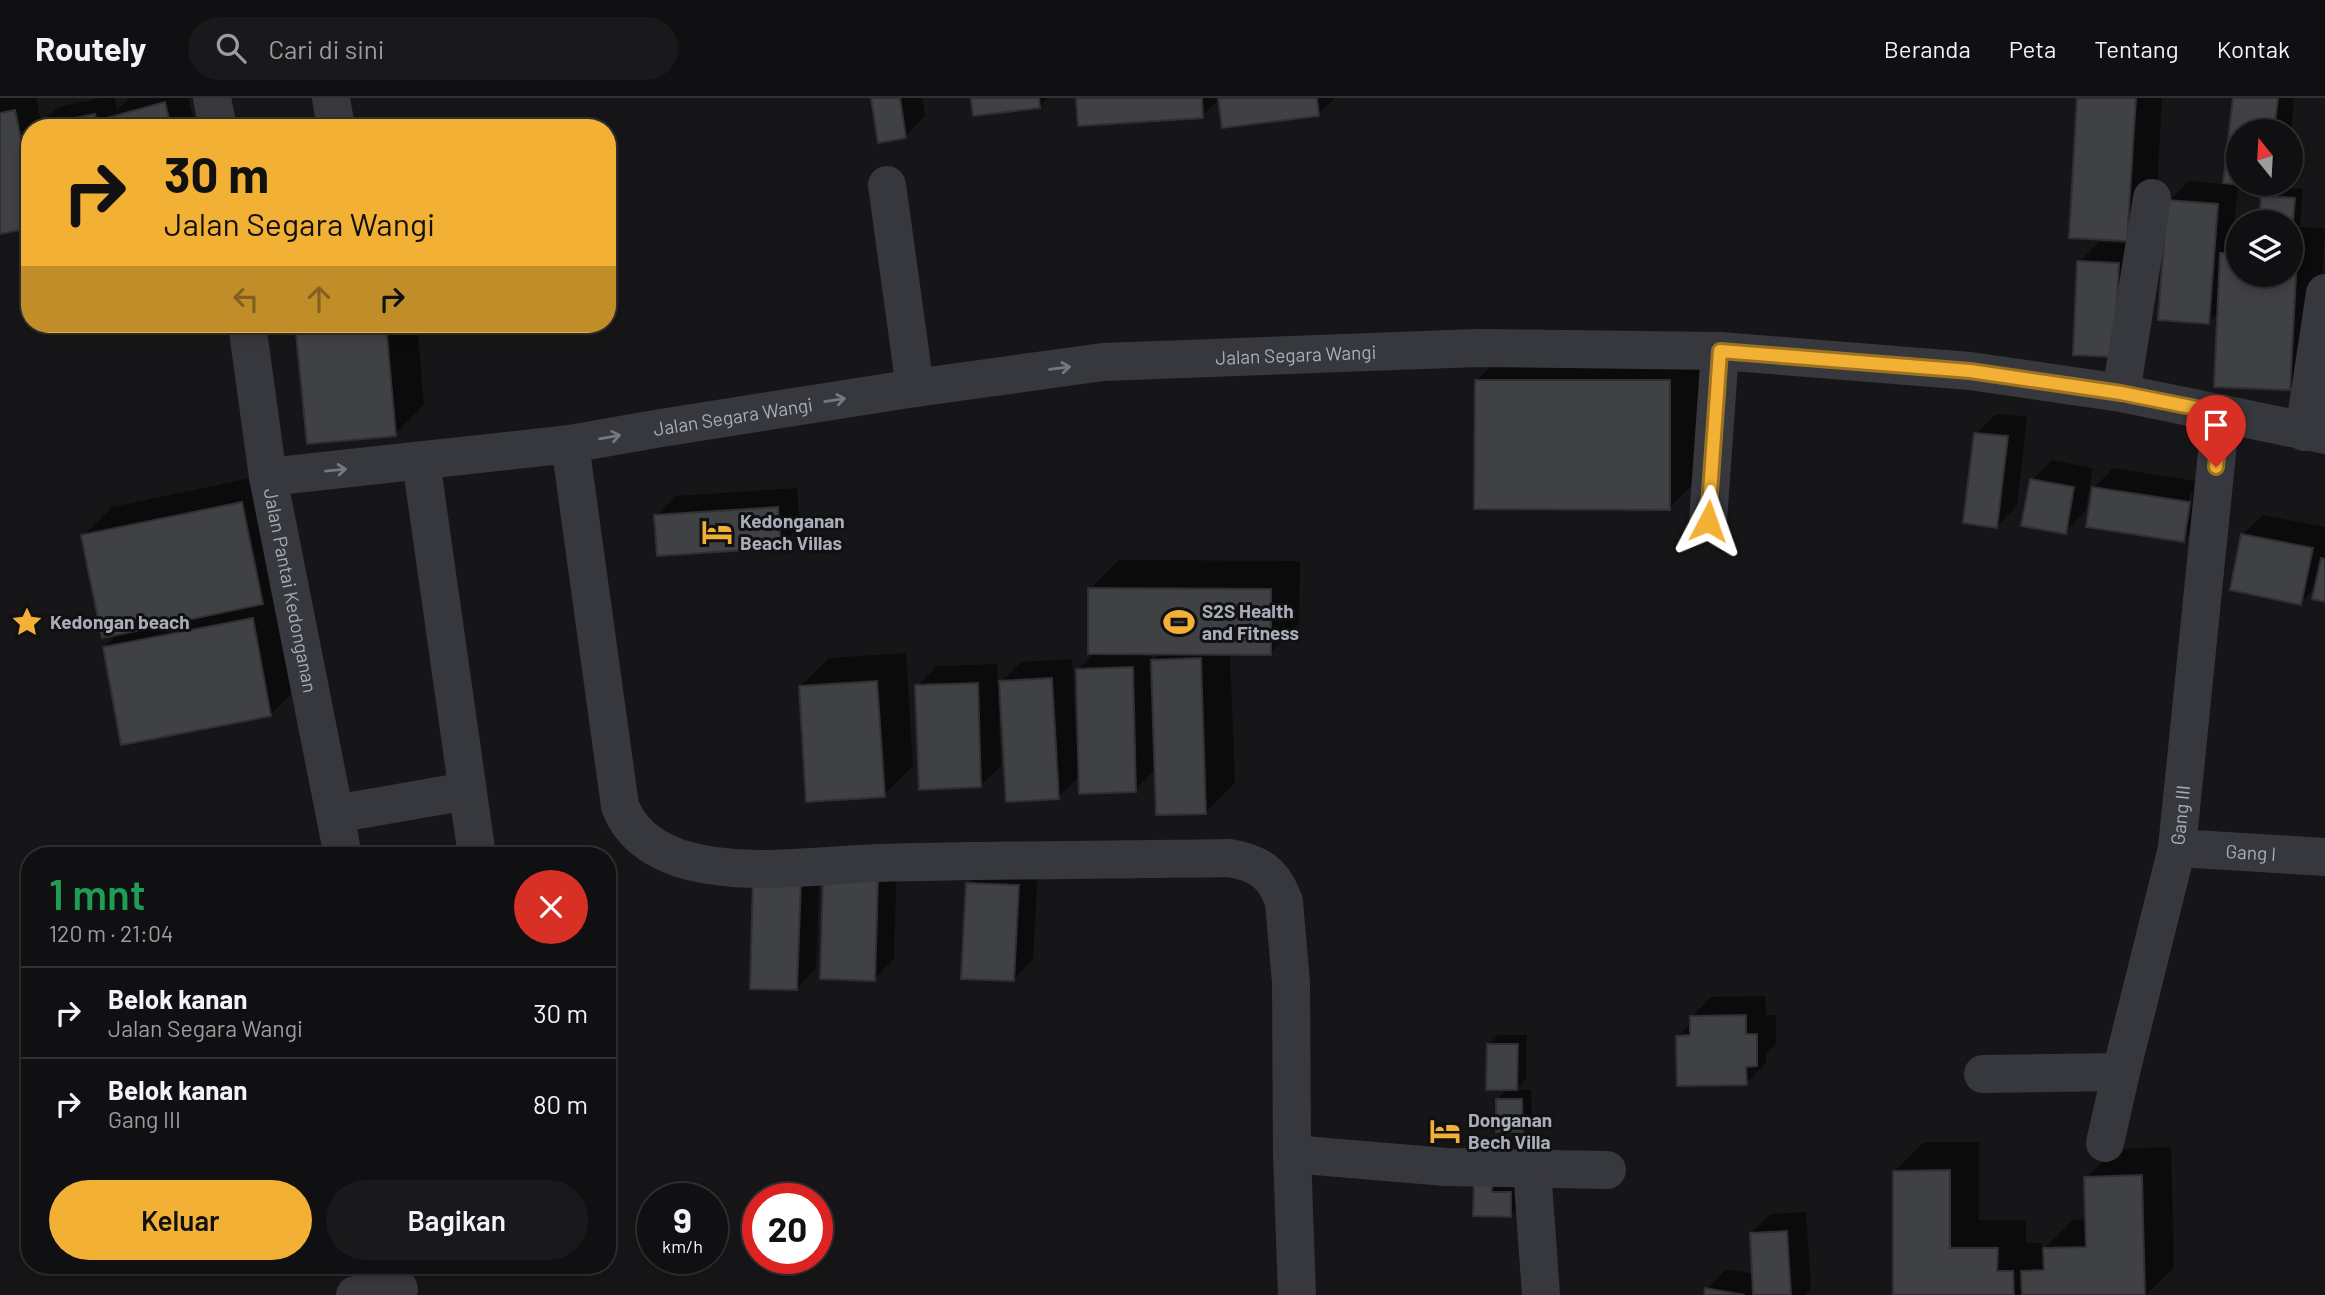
<!DOCTYPE html>
<html lang="id">
<meta charset="utf-8">
<style>
:root{--surface:#101012;--page:#19191b;--text:#f1f3f6;--muted:#9c9d9f;--line:#303032;--accent:#f2b134}
body{margin:0;font-family:Barlow,sans-serif;background:var(--page);color:var(--text);height:100vh;display:flex;flex-direction:column;font-size:26px;white-space:nowrap}
*{box-sizing:border-box;margin:0}
p{font-size:23px;color:var(--muted)}
.icon{flex:none;width:38px;height:38px;fill:none;stroke:currentColor;stroke-width:2;stroke-linecap:round;stroke-linejoin:round}
.map{position:relative;flex:1;overflow:hidden}
.drawer{position:absolute;left:21px;top:749px;width:595px;height:427px;display:flex;flex-direction:column;background:var(--surface);border-radius:28px;box-shadow:0 4px 10px #0003,0 0 0 2px var(--line)}
.drawer>*{flex:none}
.top-card{position:absolute;left:21px;top:21px;width:595px;height:214px;border-radius:28px;box-shadow:0 4px 10px #0003,0 0 0 2px var(--line);background:#f2b134;color:#111;overflow:hidden}
.needle{width:46px;rotate:342deg}
.fabs{position:absolute;left:2226px;top:21px;display:grid;gap:14px}
.fabs a{display:grid;place-items:center;width:77px;height:77px;border-radius:50%;background:var(--surface);box-shadow:0 4px 10px #0003,0 0 0 2px var(--line);font-size:35px}
.speed{position:absolute;left:637px;top:1085px;display:flex;gap:14px;font-size:35px;font-weight:700;text-align:center}
.speed>*{display:grid;place-content:center;width:91px;height:91px;border-radius:50%;background:var(--surface);box-shadow:0 4px 10px #0003,0 0 0 2px var(--line);line-height:1}
.speed small{font-size:18px;font-weight:400}
.speed .limit{border:10px solid #d22;background:#fff;color:#111}
.pin{position:absolute;display:grid;place-items:center;width:60px;height:60px;color:#fff;margin:-72px -30px;border-radius:50% 50% 50% 0;rotate:-45deg;box-shadow:0 0 7px #0007}
.pin .icon{rotate:45deg}
.me{position:absolute;width:77px;margin:-38px;rotate:4deg;stroke-linejoin:round;filter:drop-shadow(0 0 5px #0008)}
.turn{display:flex;align-items:center;gap:24px;height:147px;padding:0 28px;font-size:32px}
.turn .icon{width:91px;height:91px;stroke-width:2.5}
.turn b{display:block;font-size:49px;line-height:60px}
.lanes{display:flex;align-items:center;height:66px;padding:0 28px;background:#0003;justify-content:center;gap:35px;direction:ltr}
.lanes .off{opacity:.35}
.round{display:grid;place-items:center;flex:none;width:74px;height:74px;border-radius:37px;background:var(--page)}
.headline{display:flex;align-items:center;justify-content:space-between;height:119px;padding:0 28px}
h1{font-size:42px;font-weight:600;line-height:52px;color:#1e9e55}
.action{display:flex;gap:14px;margin-top:auto;padding:14px 28px}
.action a{flex:1;height:80px;border-radius:42px;background:var(--accent);color:#111;font-size:28px;font-weight:600;line-height:80px;text-align:center}
.action a+a{background:var(--page);color:var(--text)}
ul{padding:0;list-style:none}
li{display:flex;align-items:center;gap:21px;height:91px;padding:0 28px;border-top:2px solid var(--line)}
li div{flex:1}
li b{display:block;font-size:26px}
li em{font-style:normal}
header{display:flex;align-items:center;gap:42px;box-sizing:border-box;height:98px;padding:0 35px;background:var(--surface);border-bottom:2px solid var(--line)}
header strong{font-size:33px}
nav{display:flex;gap:38px;margin-inline-start:auto;font-size:24px}
.search{width:490px;height:63px;background:var(--page);display:flex;align-items:center;gap:18px;box-sizing:border-box;padding:0 24px;border-radius:38px;color:var(--muted);font-size:26px}
.map>svg:first-child{display:block}
.shadow{fill:#0007;fill-rule:evenodd}
.building{fill:#404145;stroke:#303034;stroke-width:2}
.lines{fill:none;stroke-linecap:round;stroke-linejoin:round}
.minor{stroke:#37383d;stroke-width:38}
.oneway{stroke:#757881}
.route-casing{stroke:#9d7322;stroke-width:18}
.route{stroke:#f2b134;stroke-width:12}
.labels{text-anchor:middle;stroke-width:6;stroke-linejoin:round;paint-order:stroke}
.street-label{font-size:19px;fill:#a8adb8;stroke:#111113}
.poi-label{font-size:19px;font-weight:bold;fill:#a8adb8;stroke:#111113;text-anchor:start}
</style>
<header>
<strong>Routely</strong>
<div class="search"><svg class="icon" aria-label="search" viewBox="0 0 24 24"><circle cx="10" cy="10" r="6"/><path d="M15 15l6 6"/></svg>Cari di sini</div>
<nav><a>Beranda</a><a>Peta</a><a>Tentang</a><a>Kontak</a></nav>
</header>
<div class="map">
<svg width="2325" height="1197" viewBox="0 0 2325 1197">
<rect width="100%" height="100%" fill="#161618"/>
<path class="shadow" d="M 0,0 L 36,0 L 41,25 L 58,9 L 100,0 L 115,0 L 117,12 L 130,0 L 188,0 L 196,29 L 30,30 L 30,128 L 0,135 Z
M 872,0 L 922,0 L 925,18 L 906,38 Z
M 973,0 L 1048,0 L 1039,9 Z
M 1078,0 L 1335,0 L 1318,16 L 1220,0 L 1202,18 Z
M 2079,0 L 2162,0 L 2156,112 L 2127,141 Z
M 2235,0 L 2294,0 L 2291,35 L 2238,33 L 2238,85 L 2233,145 L 2238,139 L 2238,177 L 2291,177 L 2291,124 L 2260,124 L 2263,99 L 2273,89 L 2303,91 L 2300,129 L 2325,130 L 2318,261 L 2289,291 L 2219,214 L 2209,224 L 2169,103 L 2189,83 L 2225,86 Z
M 2099,144 L 2138,146 L 2133,237 L 2079,164 Z
M 297,226 L 417,226 L 424,307 L 395,336 L 308,344 Z
M 1514,245 L 1706,246 L 1706,373 L 1669,410 L 1477,282 Z
M 1996,316 L 2027,319 L 2017,408 L 1997,428 L 1976,336 Z
M 2052,362 L 2093,370 L 2085,414 L 2065,434 L 2032,382 Z
M 2113,370 L 2209,385 L 2203,422 L 2184,442 L 2094,390 ZM 2190,395 L 2193,396 L 2189,422 L 2186,422 Z
M 271,376 L 299,588 L 270,617 L 105,549 L 119,534 L 83,438 L 112,409 Z
M 797,390 L 800,428 L 780,448 L 656,418 L 676,398 Z
M 2263,417 L 2325,429 L 2325,502 L 2317,488 L 2300,505 L 2232,491 L 2243,436 Z
M 1119,462 L 1300,463 L 1299,526 L 1270,555 L 1230,555 L 1235,685 L 1206,714 L 1156,671 L 1135,692 L 1081,677 L 1058,699 L 1001,593 L 998,593 L 1001,668 L 981,687 L 917,588 L 937,568 L 997,566 L 998,587 L 1021,564 L 1072,561 L 1077,652 L 1080,652 L 1078,571 L 1095,555 L 1090,491 ZM 1152,555 L 1160,555 L 1152,563 Z
M 906,555 L 913,668 L 884,697 L 800,589 L 829,560 Z
M 774,760 L 820,761 L 816,870 L 797,890 Z
M 845,762 L 897,763 L 894,861 L 874,881 Z
M 988,766 L 1038,768 L 1033,861 L 1014,881 L 968,786 Z
M 1765,898 L 1766,917 L 1776,917 L 1776,946 L 1766,957 L 1766,965 L 1746,985 L 1678,938 L 1692,925 L 1692,919 L 1711,899 Z
M 1498,937 L 1527,937 L 1526,981 L 1515,992 L 1531,992 L 1532,1022 L 1522,1032 L 1497,1002 L 1509,990 L 1489,947 Z
M 1924,1044 L 1979,1044 L 1979,1122 L 2026,1122 L 2026,1145 L 2042,1145 L 2042,1153 L 2073,1122 L 2087,1121 L 2086,1080 L 2115,1051 L 2171,1049 L 2174,1169 L 2146,1197 L 2024,1197 L 2024,1195 L 2021,1197 L 1895,1197 L 1895,1073 Z
M 1485,1075 L 1520,1085 L 1520,1108 L 1510,1117 L 1475,1117 Z
M 1806,1114 L 1811,1191 L 1805,1197 L 1706,1197 L 1707,1191 L 1726,1171 L 1754,1176 L 1751,1135 L 1771,1116 Z"/>
<path class="building" d="M 871,0 L 900,0 L 906,40 L 878,45 Z
M 971,0 L 1039,0 L 1040,10 L 973,18 Z
M 1076,0 L 1202,0 L 1203,20 L 1078,28 Z
M 1218,0 L 1317,0 L 1319,18 L 1222,30 Z
M 2077,0 L 2136,0 L 2127,143 L 2069,140 Z
M 2233,0 L 2278,0 L 2274,33 L 2238,33 L 2238,86 L 2268,86 L 2268,90 L 2223,85 Z
M 165,4 L 171,30 L 110,30 L 107,20 Z
M 15,12 L 30,85 L 30,130 L 0,136 L 0,15 Z
M 95,16 L 98,30 L 37,30 L 36,28 Z
M 2261,98 L 2295,100 L 2291,148 L 2291,124 L 2259,124 Z
M 2167,102 L 2218,106 L 2209,226 L 2158,222 Z
M 2220,155 L 2238,156 L 2238,177 L 2291,177 L 2291,158 L 2297,159 L 2290,292 L 2214,289 Z
M 2077,163 L 2119,165 L 2114,259 L 2073,257 Z
M 295,226 L 386,226 L 396,338 L 307,346 Z
M 1475,282 L 1670,282 L 1670,412 L 1474,411 Z
M 1974,335 L 2008,338 L 1997,430 L 1963,425 Z
M 2030,381 L 2074,389 L 2066,436 L 2021,428 Z
M 2092,389 L 2190,404 L 2184,444 L 2086,429 Z
M 242,404 L 263,506 L 102,540 L 81,437 Z
M 778,409 L 781,450 L 657,458 L 654,417 Z
M 2241,436 L 2313,450 L 2301,507 L 2230,492 Z
M 2321,460 L 2325,461 L 2325,504 L 2312,501 Z
M 1088,490 L 1271,491 L 1271,557 L 1088,556 Z
M 253,520 L 271,618 L 121,647 L 103,549 Z
M 1201,560 L 1206,716 L 1156,717 L 1151,562 Z
M 1133,569 L 1136,694 L 1079,696 L 1076,571 Z
M 1052,580 L 1059,701 L 1006,704 L 999,583 Z
M 877,583 L 885,699 L 806,704 L 799,588 Z
M 978,585 L 981,689 L 919,692 L 915,587 Z
M 753,779 L 801,781 L 797,892 L 750,891 Z
M 823,781 L 878,782 L 875,883 L 820,881 Z
M 966,785 L 1019,787 L 1014,883 L 961,881 Z
M 1746,917 L 1746,936 L 1757,936 L 1757,968 L 1746,969 L 1747,987 L 1677,988 L 1676,938 L 1690,937 L 1690,918 Z
M 1487,946 L 1518,946 L 1517,992 L 1486,992 Z
M 1496,1001 L 1522,1001 L 1523,1034 L 1496,1034 Z
M 1950,1072 L 1950,1150 L 1998,1150 L 1997,1173 L 2013,1173 L 2014,1197 L 1893,1197 L 1893,1073 Z
M 2142,1077 L 2145,1197 L 2022,1197 L 2021,1173 L 2044,1172 L 2043,1150 L 2086,1149 L 2084,1079 Z
M 1474,1084 L 1492,1084 L 1492,1094 L 1511,1094 L 1511,1119 L 1473,1118 Z
M 1787,1133 L 1791,1197 L 1753,1197 L 1750,1135 Z
M 1705,1190 L 1745,1197 L 1704,1197 Z"/>
<g class="lines">
<g class="minor">
<path d="M 212,0 L 218,30"/>
<path d="M 331,0 L 336,30"/>
<path d="M 887,87 L 915,290"/>
<path id="s1" d="M 247,226 L 268,379 L 343,758"/>
<path d="M 2121,295 L 2152,100"/>
<path d="M 2304,334 L 2325,195"/>
<path d="M 570,346 L 620,708 C 634,745 671,761 708,767 C 763,776 822,767 878,765 C 995,762 1112,762 1229,760 C 1259,765 1274,775 1284,804 L 1291,885 L 1292,1056 L 1297,1197"/>
<path d="M 421,363 L 477,758"/>
<path id="s2" d="M 268,379 L 570,346 L 661,330 L 915,290 L 1103,264 L 1477,250 L 1720,253 L 1970,273 L 2121,295 L 2325,337"/>
<path d="M 1708,423 L 1720,253"/>
<path d="M 335,716 L 467,693"/>
<path id="s3" d="M 2177,750 L 2325,759"/>
<path id="s4" d="M 1983,976 L 2121,974 L 2177,750 L 2221,315"/>
<path d="M 2105,1045 L 2121,974"/>
<path d="M 1292,1056 L 1446,1069 L 1607,1072"/>
<path d="M 1532,1071 L 1541,1197"/>
<path d="M 355,1197 L 399,1191"/>
</g>
</g>
<defs><path id="oneway-shaft" d="M-6 0H5M1.5-3L5.5 0L1.5 3" fill="none" stroke-width="1.6" stroke-linecap="round" stroke-linejoin="round" transform="scale(1.75)"/></defs>
<g class="oneway">
<use href="#oneway-shaft" transform="translate(1060 270) rotate(-8)"/>
<use href="#oneway-shaft" transform="translate(835 302) rotate(-9)"/>
<use href="#oneway-shaft" transform="translate(610 339) rotate(-10)"/>
<use href="#oneway-shaft" transform="translate(336 372) rotate(-6)"/>
</g>
<g class="lines">
<g class="route-casing">
<path id="route" d="M 1708,423 L 1720,253 L 1970,273 L 2121,295 L 2221,315 L 2216,369"/>
</g>
<use href="#route" class="route"/>
</g>
<defs>
<g id="hotel-bare" transform="scale(2.415)"><path d="M-6-4.5h1.5V1H6V5H4.5V3h-9V5H-6ZM-4 0a1.8 1.8 0 1 1 3.6 0ZM.5 0V-2.5h3Q6-2.5 6 0Z" fill="#f2b134" stroke="#111113" stroke-width="2.5" paint-order="stroke"/></g>
<g id="sight-bare" transform="scale(2.415)"><path d="M0-6L1.8-2.2L6-1.7L2.9 1.2L3.7 5.4L0 3.3L-3.7 5.4L-2.9 1.2L-6-1.7L-1.8-2.2Z" fill="#f2b134" stroke="#111113" stroke-width="2.5" paint-order="stroke"/></g>
<g id="stadium-bare" transform="scale(2.415)"><path d="M0-5a6.5 5 0 1 0 0 10a6.5 5 0 1 0 0-10ZM-3.5-1.8h7v3.6h-7Z" fill="#f2b134" stroke="#111113" stroke-width="2.5" paint-order="stroke"/></g>
</defs>
<g fill-rule="evenodd">
<use href="#hotel-bare" x="717" y="434"/>
<use href="#sight-bare" x="27" y="524"/>
<use href="#stadium-bare" x="1179" y="524"/>
<use href="#hotel-bare" x="1445" y="1033"/>
</g>
<g class="labels">
<g class="street-label">
<text dy="7" stroke="none"><textPath href="#s2" startOffset="1036">Jalan Segara Wangi</textPath></text>
<text dy="7" stroke="none"><textPath href="#s2" startOffset="469">Jalan Segara Wangi</textPath></text>
<text dy="7" stroke="none"><textPath href="#s1" startOffset="270">Jalan Pantai Kedonganan</textPath></text>
<text dy="7" stroke="none"><textPath href="#s4" startOffset="402">Gang III</textPath></text>
<text dy="7" stroke="none"><textPath href="#s3" startOffset="74">Gang I</textPath></text>
</g>
<g class="poi-label">
<text x="740" y="430">Kedonganan<tspan x="740" dy="22">Beach Villas</tspan></text>
<text x="1202" y="520">S2S Health<tspan x="1202" dy="22">and Fitness</tspan></text>
<text x="50" y="531">Kedongan beach</text>
<text x="1468" y="1029">Donganan<tspan x="1468" dy="22">Bech Villa</tspan></text>
</g>
</g>
</svg>
<div class="fabs">
<a><svg class="needle" viewBox="-14 -14 28 28"><path d="M0-13l5 13h-10z" fill="#e53935"/><path d="M0 13l5-13h-10z" fill="#9c9d9f"/></svg></a>
<a><svg class="icon" aria-label="layers" viewBox="0 0 24 24"><path d="M12 4l9 5-9 5-9-5zM3 14l9 5 9-5"/></svg></a>
</div>
<div class="speed"><div>9<small>km/h</small></div><div class="limit">20</div></div>
<div class="pin" style="left:2216px;top:369px;background:#d93025"><svg class="icon" aria-label="arrive" viewBox="0 0 24 24"><path d="M6 21V4h12l-3 4 3 4H6"/></svg></div>
<svg class="me" style="left:1708px;top:423px" viewBox="-20 -20 40 40"><path d="M0-17L14 15 0 8-14 15z" fill="#f2b134" stroke="#fff" stroke-width="4"/></svg>
<div class="top-card">
<div class="turn"><svg class="icon" aria-label="right" viewBox="0 0 24 24"><path d="M7 20v-9h11M14 6l5 5-5 5"/></svg><div><b>30 m</b>Jalan Segara Wangi</div></div>
<div class="lanes"><svg class="icon off" aria-label="left" viewBox="0 0 24 24"><path d="M17 20v-9H6M10 6l-5 5 5 5"/></svg><svg class="icon off" aria-label="ahead" viewBox="0 0 24 24"><path d="M12 20V5M6 11l6-6 6 6"/></svg><svg class="icon" aria-label="right" viewBox="0 0 24 24"><path d="M7 20v-9h11M14 6l5 5-5 5"/></svg></div>
</div>
<section class="drawer">
<div class="headline"><div><h1>1 mnt</h1><p>120 m · 21:04</p></div><a class="round" style="background:#d93025;color:#fff"><svg class="icon" aria-label="close" viewBox="0 0 24 24"><path d="M6 6l12 12M18 6L6 18"/></svg></a></div>
<ul>
<li><svg class="icon" aria-label="right" viewBox="0 0 24 24"><path d="M7 20v-9h11M14 6l5 5-5 5"/></svg><div><b>Belok kanan</b><p>Jalan Segara Wangi</p></div><em>30 m</em></li>
<li><svg class="icon" aria-label="right" viewBox="0 0 24 24"><path d="M7 20v-9h11M14 6l5 5-5 5"/></svg><div><b>Belok kanan</b><p>Gang III</p></div><em>80 m</em></li>
</ul>
<div class="action"><a>Keluar</a><a>Bagikan</a></div>
</section>
</div>
